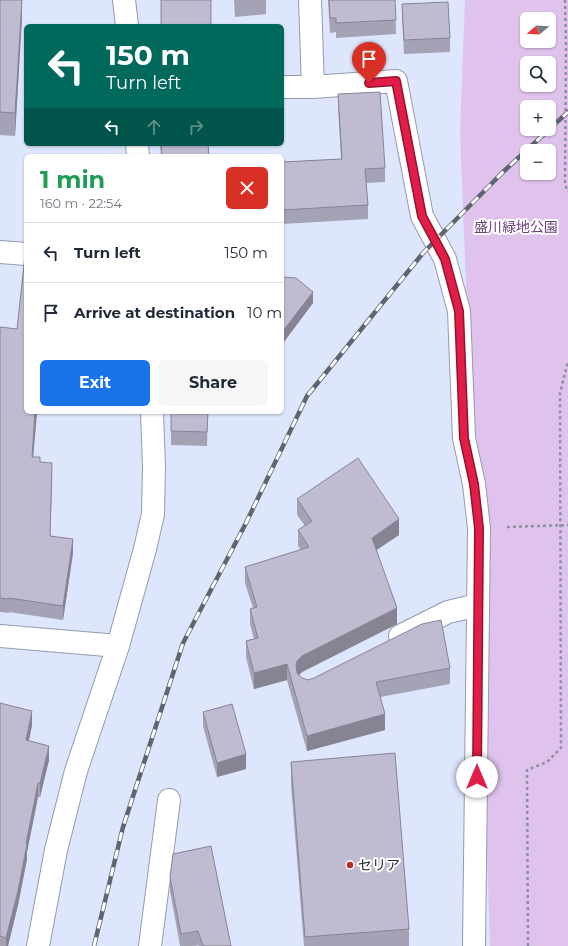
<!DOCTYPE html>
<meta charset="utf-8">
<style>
:root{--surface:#fff;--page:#f6f6f7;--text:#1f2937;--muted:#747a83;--line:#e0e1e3;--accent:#1a73e8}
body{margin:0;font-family:Montserrat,"Noto Sans JP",sans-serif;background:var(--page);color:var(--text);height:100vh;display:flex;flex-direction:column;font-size:15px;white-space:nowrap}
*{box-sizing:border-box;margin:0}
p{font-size:13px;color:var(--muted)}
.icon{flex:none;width:22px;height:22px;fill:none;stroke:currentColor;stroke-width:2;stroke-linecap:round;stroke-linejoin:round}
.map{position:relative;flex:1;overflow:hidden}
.side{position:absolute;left:24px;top:154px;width:260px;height:260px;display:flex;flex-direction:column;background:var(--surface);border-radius:6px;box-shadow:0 1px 3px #0004}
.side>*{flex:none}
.hud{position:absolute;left:24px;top:24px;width:260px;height:122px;border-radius:6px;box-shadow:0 1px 3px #0004;background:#00695c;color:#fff;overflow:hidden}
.needle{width:26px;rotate:252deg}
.buttons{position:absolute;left:520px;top:12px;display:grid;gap:8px}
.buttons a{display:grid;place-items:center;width:36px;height:36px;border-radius:6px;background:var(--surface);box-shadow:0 1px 3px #0004;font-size:20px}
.pin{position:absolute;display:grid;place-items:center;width:34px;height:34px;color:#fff;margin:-41px -17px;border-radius:50% 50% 50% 0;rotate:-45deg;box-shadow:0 0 4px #0007}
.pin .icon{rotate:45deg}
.me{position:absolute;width:44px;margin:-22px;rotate:0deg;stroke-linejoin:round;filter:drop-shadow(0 0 3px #0008)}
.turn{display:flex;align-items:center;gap:14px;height:84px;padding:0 16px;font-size:18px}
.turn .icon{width:52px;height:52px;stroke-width:2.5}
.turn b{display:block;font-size:28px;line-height:34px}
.lanes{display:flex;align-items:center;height:38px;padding:0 16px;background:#0003;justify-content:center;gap:20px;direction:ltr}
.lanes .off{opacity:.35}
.round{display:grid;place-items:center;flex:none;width:42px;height:42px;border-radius:6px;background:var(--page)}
.headline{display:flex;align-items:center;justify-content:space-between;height:68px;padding:0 16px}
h1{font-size:24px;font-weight:700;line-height:30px;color:#1e9e55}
.button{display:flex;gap:8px;margin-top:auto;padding:8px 16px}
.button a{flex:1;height:46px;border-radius:6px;background:var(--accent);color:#fff;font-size:16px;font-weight:700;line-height:46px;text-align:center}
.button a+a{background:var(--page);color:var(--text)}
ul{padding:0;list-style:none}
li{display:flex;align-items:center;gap:12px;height:60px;padding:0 16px;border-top:1px solid var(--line)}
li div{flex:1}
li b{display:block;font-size:15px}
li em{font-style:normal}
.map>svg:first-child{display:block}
.green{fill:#dfc3ec;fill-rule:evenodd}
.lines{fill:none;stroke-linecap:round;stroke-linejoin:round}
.minor-casing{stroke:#929baf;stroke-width:24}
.path{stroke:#8b91a1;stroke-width:2.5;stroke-dasharray:3 3;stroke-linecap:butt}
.minor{stroke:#fff;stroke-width:22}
.rail-casing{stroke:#5f6470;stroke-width:4.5}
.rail{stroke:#fff;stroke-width:3;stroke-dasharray:9;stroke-linecap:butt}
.wall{fill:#a4a2b5}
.shaded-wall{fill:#868493}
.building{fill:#bfbcd2;stroke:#868493}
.route-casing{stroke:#92132f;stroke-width:10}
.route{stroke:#e11d48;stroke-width:7}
.poi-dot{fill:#b92b23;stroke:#fff;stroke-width:1.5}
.labels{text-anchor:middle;stroke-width:4;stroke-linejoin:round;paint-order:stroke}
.park-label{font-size:14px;fill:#6c427e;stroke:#fff}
.poi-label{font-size:14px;fill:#262931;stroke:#fff;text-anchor:start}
</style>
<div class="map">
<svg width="568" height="946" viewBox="0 0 568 946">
<rect width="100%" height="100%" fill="#dde6fc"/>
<path class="green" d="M 465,0 L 568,0 L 568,946 L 490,946 L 480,645 L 460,132 ZM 527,19 L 549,19 L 549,41 L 527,41 ZM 527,63 L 549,63 L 549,85 L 527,85 ZM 527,107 L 549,107 L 549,129 L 527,129 ZM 527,151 L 549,151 L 549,173 L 527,173 Z"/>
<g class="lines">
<g class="minor-casing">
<path id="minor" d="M 124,0 L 127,26
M 310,0 L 313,87
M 282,87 L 313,87 L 396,81 L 422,216 L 445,259 L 459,311 L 464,438 L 474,484 L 479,528 L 474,946
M 137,144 L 138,156
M 0,252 L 26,254
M 0,636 L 118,646
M 400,636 L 448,612 L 478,605
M 38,946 L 56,850 L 76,771 L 118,646 L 145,549 L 153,514 L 154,467 L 152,412
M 150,946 L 169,800"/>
</g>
<path class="path" d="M 565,0 L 566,46 L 565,184 L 568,192
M 507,527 L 568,525
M 528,946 L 527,770 L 547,762 L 561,748 L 560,393 L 568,361"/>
<use href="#minor" class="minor"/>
<g class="rail-casing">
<path id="rail" d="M 94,946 L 123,827 L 183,643 L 246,523 L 307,396 L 423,253 L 503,172 L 568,112"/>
</g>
<use href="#rail" class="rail"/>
</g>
<path class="wall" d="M 0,0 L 22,0 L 22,18 L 15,136 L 0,135 Z
M 234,0 L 266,0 L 266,14 L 235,17 Z
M 328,0 L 395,0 L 396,34 L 336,38 L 336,32 L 330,33 Z
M 402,4 L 450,38 L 450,52 L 404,54 L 402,18 Z
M 338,94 L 385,168 L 385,182 L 366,183 L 368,205 L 368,219 L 282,224 L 282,162 L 341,159 L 338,108 Z
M 160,144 L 208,144 L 209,156 L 161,156 Z
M 282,277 L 313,303 L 283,343 L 282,342 Z
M 0,327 L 26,412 L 37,412 L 33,457 L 40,462 L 52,477 L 50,536 L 73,553 L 63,620 L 9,612 L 9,613 L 0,612 Z
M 208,412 L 207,446 L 171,445 L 171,431 Z
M 297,499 L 399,535 L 376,550 L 397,624 L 302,672 L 299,675 L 302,678 L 308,680 L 450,668 L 450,684 L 380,697 L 385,730 L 307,751 L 287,680 L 254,689 L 246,657 L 246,641 L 254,639 L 250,624 L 250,609 L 253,608 L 245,583 L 245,567 L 301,550 L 298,546 L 298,530 L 305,526 L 297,515 Z
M 0,703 L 32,725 L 29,741 L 49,760 L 40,797 L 38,797 L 27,852 L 27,859 L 18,905 L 8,946 L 0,946 Z
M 203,712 L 246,769 L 217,777 L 203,726 Z
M 291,762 L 409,929 L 409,946 L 304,946 L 291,785 Z
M 170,877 L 231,946 L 199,946 L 198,945 L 195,946 L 180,946 L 170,891 Z"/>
<path class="shaded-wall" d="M 22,0 L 22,18 L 15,136 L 15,113 Z
M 313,292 L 313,303 L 283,343 L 283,331 Z
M 35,412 L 37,412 L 32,471 L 32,457 Z
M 52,463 L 52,477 L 50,550 L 50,536 Z
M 399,519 L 399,535 L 372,553 L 372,538 Z
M 73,539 L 73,553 L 63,620 L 63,606 Z
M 397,608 L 397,624 L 302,672 L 297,677 L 296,666 L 297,661 L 302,656 Z
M 287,664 L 287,680 L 254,689 L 254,673 Z
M 32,711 L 32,725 L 26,754 L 26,740 Z
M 385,714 L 385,730 L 307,751 L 307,736 Z
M 49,746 L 49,760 L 40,797 L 40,783 Z
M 246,754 L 246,769 L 217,777 L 217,763 Z
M 38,783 L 38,797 L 27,852 L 27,859 L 18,905 L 8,946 L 6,946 L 6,938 Z"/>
<path class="building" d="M 0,0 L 22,0 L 15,113 L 0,112 Z
M 161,0 L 211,0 L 211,26 L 161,26 Z
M 329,0 L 395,0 L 396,20 L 336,23 L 336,18 L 330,18 Z
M 448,2 L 450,38 L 404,40 L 402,4 Z
M 380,92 L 385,168 L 365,169 L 368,205 L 282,210 L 282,162 L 342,159 L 338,94 Z
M 161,144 L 208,144 L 209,156 L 162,156 Z
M 25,256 L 26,256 L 26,412 L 35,412 L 32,457 L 40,457 L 40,462 L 52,463 L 50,536 L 73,539 L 63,606 L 9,598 L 9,599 L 0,598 L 0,327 L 17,329 Z
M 282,277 L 296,278 L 313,292 L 283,331 L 282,330 Z
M 171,412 L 208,412 L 207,432 L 171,431 Z
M 358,458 L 399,519 L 372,538 L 397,608 L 302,656 L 297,661 L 296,666 L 297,673 L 302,678 L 308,680 L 314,678 L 422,624 L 441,620 L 450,668 L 376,682 L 385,714 L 307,736 L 287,664 L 254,673 L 246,641 L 258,638 L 250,609 L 257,607 L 245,567 L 309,547 L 298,530 L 312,521 L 297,499 Z
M 0,703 L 32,711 L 26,740 L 49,746 L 40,783 L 38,783 L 26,844 L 27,844 L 18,891 L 6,938 L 0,936 Z
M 232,704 L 246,754 L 217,763 L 203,712 Z
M 395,753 L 409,929 L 305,937 L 291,762 Z
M 211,846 L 231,946 L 203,946 L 198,931 L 181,934 L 170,877 L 173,854 Z"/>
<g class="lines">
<g class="route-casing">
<path id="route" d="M 369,83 L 396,81 L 422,216 L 445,259 L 459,311 L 464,438 L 474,484 L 479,528 L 477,777"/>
</g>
<use href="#route" class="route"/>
</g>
<circle class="poi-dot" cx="350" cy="865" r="4"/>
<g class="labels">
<g class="park-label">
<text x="516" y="232">盛川緑地公園</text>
</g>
<g class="poi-label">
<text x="358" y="870">セリア</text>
</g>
</g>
</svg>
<div class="buttons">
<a><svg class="needle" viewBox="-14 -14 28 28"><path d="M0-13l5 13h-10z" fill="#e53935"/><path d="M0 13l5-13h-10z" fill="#747a83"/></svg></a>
<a><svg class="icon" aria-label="search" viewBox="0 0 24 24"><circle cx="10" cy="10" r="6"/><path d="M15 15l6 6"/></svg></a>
<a>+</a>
<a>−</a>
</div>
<div class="pin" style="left:369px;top:83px;background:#d93025"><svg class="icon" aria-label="arrive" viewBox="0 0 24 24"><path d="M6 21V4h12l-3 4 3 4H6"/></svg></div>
<svg class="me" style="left:477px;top:777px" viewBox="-20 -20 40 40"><circle r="19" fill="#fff"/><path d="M0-13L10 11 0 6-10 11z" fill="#e11d48"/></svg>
<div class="hud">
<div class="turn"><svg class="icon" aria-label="left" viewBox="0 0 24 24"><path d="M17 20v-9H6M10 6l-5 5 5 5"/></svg><div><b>150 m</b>Turn left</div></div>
<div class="lanes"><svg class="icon" aria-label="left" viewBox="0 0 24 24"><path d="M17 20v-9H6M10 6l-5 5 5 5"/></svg><svg class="icon off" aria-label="ahead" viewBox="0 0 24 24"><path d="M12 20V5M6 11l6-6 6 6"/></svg><svg class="icon off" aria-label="right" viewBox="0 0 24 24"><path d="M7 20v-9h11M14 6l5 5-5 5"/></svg></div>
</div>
<section class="side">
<div class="headline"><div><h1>1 min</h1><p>160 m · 22:54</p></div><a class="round" style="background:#d93025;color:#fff"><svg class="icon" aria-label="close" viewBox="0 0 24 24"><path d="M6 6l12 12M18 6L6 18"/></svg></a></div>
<ul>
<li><svg class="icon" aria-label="left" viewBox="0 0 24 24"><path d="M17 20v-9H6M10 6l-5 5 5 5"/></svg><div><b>Turn left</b></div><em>150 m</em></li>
<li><svg class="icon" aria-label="arrive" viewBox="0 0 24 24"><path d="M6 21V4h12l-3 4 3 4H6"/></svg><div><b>Arrive at destination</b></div><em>10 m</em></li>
</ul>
<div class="button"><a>Exit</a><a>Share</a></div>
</section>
</div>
